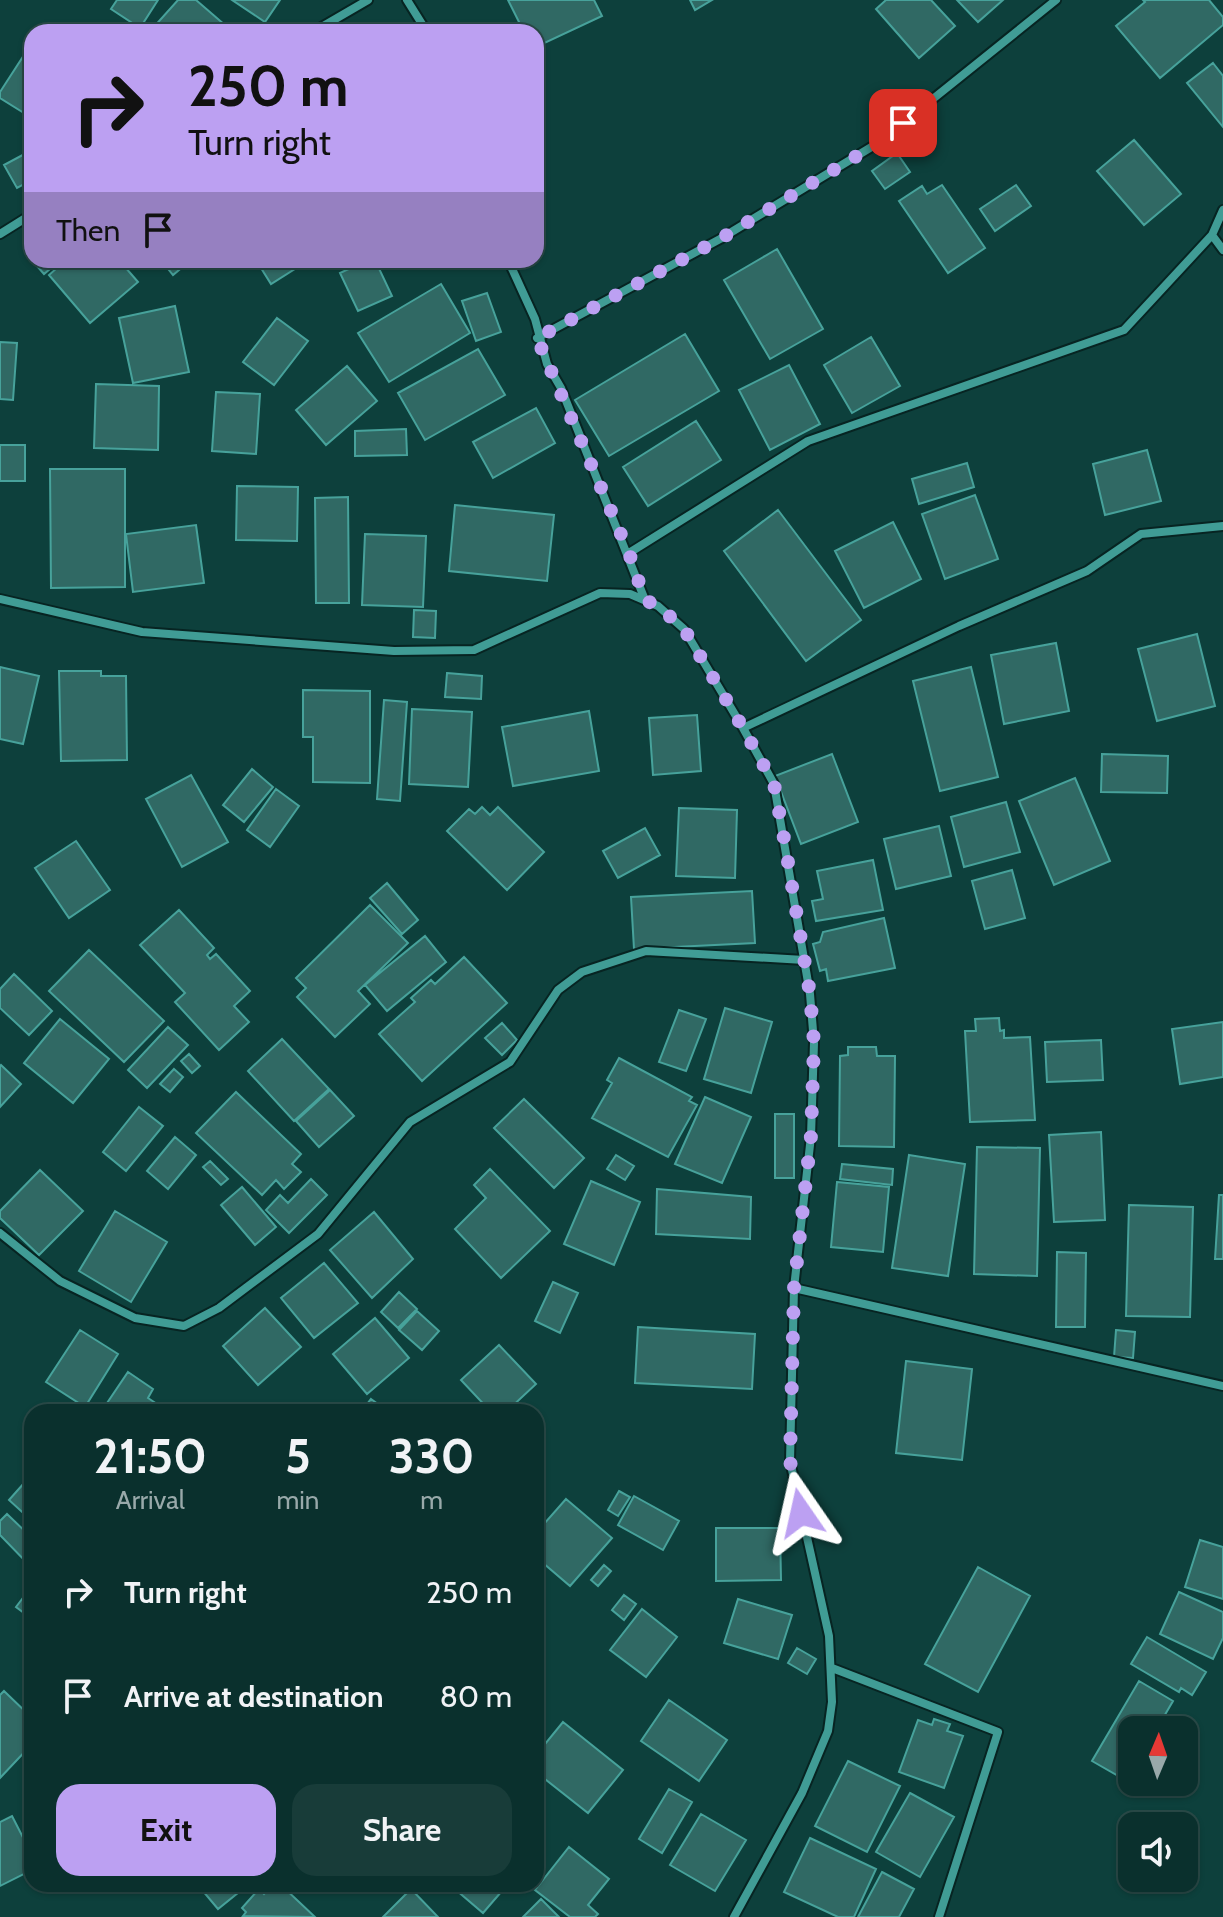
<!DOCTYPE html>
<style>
:root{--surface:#0a302d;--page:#183c39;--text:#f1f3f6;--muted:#99a9aa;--line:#2a4b49;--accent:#bca0f2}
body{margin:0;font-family:Cabin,sans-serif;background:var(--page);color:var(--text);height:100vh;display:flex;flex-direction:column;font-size:30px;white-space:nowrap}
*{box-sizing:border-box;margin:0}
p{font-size:26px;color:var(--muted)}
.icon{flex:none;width:44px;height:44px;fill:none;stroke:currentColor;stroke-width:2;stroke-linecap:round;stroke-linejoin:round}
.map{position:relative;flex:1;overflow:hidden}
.side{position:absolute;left:24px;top:1404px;width:520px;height:488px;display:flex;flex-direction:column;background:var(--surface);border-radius:24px;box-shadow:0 2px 6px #0004,0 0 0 2px var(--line)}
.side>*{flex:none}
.banner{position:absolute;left:24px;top:24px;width:520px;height:244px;border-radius:24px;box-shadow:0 2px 6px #0004,0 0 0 2px var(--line);background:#bca0f2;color:#111;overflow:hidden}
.needle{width:52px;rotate:2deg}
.controls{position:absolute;left:1118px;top:1716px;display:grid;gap:16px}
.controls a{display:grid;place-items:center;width:80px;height:80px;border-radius:16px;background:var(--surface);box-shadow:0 2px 6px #0004,0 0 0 2px var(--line);font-size:40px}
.pin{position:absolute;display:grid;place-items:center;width:68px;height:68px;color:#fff;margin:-34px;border-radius:16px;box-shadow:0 4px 12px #0006}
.me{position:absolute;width:88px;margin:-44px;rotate:349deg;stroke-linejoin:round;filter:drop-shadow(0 0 6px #0008)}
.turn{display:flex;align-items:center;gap:28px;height:168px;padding:0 32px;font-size:36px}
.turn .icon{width:104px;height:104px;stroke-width:2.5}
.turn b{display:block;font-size:56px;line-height:68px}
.then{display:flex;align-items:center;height:76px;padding:0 32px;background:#0003;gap:16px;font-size:30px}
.eta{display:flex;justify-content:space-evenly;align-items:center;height:136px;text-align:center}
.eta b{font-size:48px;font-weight:800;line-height:56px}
.button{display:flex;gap:16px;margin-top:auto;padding:16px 32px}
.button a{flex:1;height:92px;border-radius:24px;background:var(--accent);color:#111;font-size:32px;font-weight:800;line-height:92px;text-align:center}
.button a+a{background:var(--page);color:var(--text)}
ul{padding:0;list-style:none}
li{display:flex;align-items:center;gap:24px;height:104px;padding:0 32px}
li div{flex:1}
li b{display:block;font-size:30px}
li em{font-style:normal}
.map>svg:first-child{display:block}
.building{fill:#306964;stroke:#47a29b;stroke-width:2}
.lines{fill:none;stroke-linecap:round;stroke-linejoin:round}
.minor-casing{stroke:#072422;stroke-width:12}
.minor{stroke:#409c95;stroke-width:8}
.route{stroke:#bca0f2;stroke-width:14;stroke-dasharray:0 25.2}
</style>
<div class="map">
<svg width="1223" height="1917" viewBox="0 0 1223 1917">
<rect width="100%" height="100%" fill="#0d403c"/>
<path class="building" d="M 117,0 L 158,0 L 140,28 L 111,9 Z
M 178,0 L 196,0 L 233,32 L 155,32 L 152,29 Z
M 232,0 L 280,0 L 265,22 Z
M 508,0 L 594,0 L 602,16 L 536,47 L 536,32 L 524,32 Z
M 690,0 L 712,0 L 695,10 Z
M 886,0 L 931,0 L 955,26 L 919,58 L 876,9 Z
M 957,0 L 1003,0 L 978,22 Z
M 1143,0 L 1209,0 L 1223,17 L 1223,25 L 1160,78 L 1116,26 L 1145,2 Z
M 26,52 L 32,56 L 32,118 L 0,98 L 0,92 Z
M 1213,63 L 1223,76 L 1223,127 L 1187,83 Z
M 1134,140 L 1181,194 L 1144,225 L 1097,171 Z
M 32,150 L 32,180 L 17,188 L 4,165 Z
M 897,153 L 910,172 L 885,189 L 872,171 Z
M 942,185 L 985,248 L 948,273 L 899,201 L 922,186 L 927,194 Z
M 1016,185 L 1031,206 L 995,231 L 980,209 Z
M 777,249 L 823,329 L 770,359 L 724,280 Z
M 32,256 L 32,260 L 55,260 L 57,263 L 44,274 L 30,258 Z
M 66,260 L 119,260 L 138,282 L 90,323 L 49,275 Z
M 161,260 L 191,260 L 173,275 Z
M 256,260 L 309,260 L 271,284 Z
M 368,260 L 375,260 L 392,296 L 358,311 L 340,273 Z
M 441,284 L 470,333 L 389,382 L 358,333 Z
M 487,293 L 501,332 L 476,341 L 462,301 Z
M 175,306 L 189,372 L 133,383 L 119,318 Z
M 277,318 L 308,341 L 274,385 L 243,362 Z
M 685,334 L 719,391 L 609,456 L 575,400 Z
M 871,337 L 900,386 L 852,413 L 824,365 Z
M 0,342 L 17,343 L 13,400 L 0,399 Z
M 478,349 L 505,395 L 425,440 L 398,393 Z
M 789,365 L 820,424 L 770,450 L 739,390 Z
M 347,366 L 377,401 L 326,445 L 296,410 Z
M 96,384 L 159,386 L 158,450 L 94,448 Z
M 216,392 L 260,394 L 256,454 L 212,451 Z
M 536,408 L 555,443 L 493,478 L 473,442 Z
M 696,421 L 721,460 L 648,506 L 623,467 Z
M 406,429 L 407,455 L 355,456 L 355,431 Z
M 0,445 L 25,445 L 25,481 L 0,481 Z
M 1147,450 L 1161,501 L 1105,515 L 1093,464 Z
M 967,463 L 974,487 L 919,504 L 912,479 Z
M 50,469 L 125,469 L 125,587 L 51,588 Z
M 237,486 L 298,487 L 297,541 L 236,540 Z
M 975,495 L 998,559 L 945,579 L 922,514 Z
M 348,497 L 349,603 L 316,603 L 315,498 Z
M 455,505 L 554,515 L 547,581 L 449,571 Z
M 778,510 L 861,620 L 806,661 L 724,551 Z
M 893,522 L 921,579 L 864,608 L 835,551 Z
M 196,525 L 204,583 L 133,592 L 126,534 Z
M 365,534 L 426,536 L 423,607 L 362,605 Z
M 414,610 L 436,611 L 435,638 L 413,637 Z
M 1197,634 L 1215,706 L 1157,721 L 1138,649 Z
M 1056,643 L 1069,711 L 1004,724 L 991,655 Z
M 0,667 L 39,676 L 23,744 L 0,739 Z
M 971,667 L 998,777 L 940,791 L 913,681 Z
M 59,671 L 101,671 L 101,676 L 126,676 L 127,760 L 61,761 Z
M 447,673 L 482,676 L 481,699 L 445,697 Z
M 303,690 L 370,691 L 370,783 L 313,782 L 313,737 L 303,737 Z
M 384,700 L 407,702 L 400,801 L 377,799 Z
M 412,709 L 472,712 L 468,787 L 409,784 Z
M 589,711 L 599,771 L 513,786 L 502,727 Z
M 697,715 L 701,771 L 653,775 L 649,718 Z
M 832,754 L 858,822 L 801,844 L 775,776 Z
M 1102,754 L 1168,756 L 1167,793 L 1101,792 Z
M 252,769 L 273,787 L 244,822 L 223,805 Z
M 191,775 L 228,842 L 182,867 L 146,799 Z
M 1075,778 L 1110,861 L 1054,885 L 1019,801 Z
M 276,789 L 299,806 L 270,847 L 247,830 Z
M 1006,802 L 1020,852 L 964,867 L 951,817 Z
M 482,807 L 490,815 L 498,807 L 544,852 L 507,890 L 447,831 L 469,809 L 475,814 Z
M 679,808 L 737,810 L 735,878 L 676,876 Z
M 939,826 L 951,876 L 896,889 L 884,839 Z
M 645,828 L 660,855 L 618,878 L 603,851 Z
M 76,841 L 110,890 L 69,918 L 35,868 Z
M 873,860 L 883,910 L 816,921 L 812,901 L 823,899 L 817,871 Z
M 1012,870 L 1025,918 L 985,929 L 972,881 Z
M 387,883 L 418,920 L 402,934 L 370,898 Z
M 752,891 L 755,943 L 634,949 L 631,897 Z
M 370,905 L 408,943 L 358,991 L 370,1004 L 335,1037 L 297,997 L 306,988 L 296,978 Z
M 179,910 L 214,948 L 207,955 L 210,959 L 216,954 L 250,991 L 234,1006 L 249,1022 L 219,1050 L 175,1002 L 185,993 L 140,945 Z
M 884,918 L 895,968 L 828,981 L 826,969 L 820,971 L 813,944 L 820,942 L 823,932 Z
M 425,936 L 446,962 L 387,1011 L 365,985 Z
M 89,950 L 164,1021 L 124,1062 L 49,991 Z
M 464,957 L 507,1003 L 422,1081 L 379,1034 L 415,1002 L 411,998 L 431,980 L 435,984 Z
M 14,974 L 52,1011 L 29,1035 L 0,1008 L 0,989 Z
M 725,1008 L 772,1022 L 751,1093 L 704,1079 Z
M 679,1010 L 706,1019 L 686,1071 L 659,1062 Z
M 999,1018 L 1000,1031 L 1004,1030 L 1004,1038 L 1030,1037 L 1035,1120 L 970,1122 L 965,1031 L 976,1031 L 975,1019 Z
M 60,1019 L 109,1059 L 73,1103 L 24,1063 Z
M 1223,1022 L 1223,1077 L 1180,1084 L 1172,1029 Z
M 502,1023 L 517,1040 L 502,1055 L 485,1038 Z
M 168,1027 L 188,1045 L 147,1088 L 128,1070 Z
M 282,1039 L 329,1089 L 294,1121 L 248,1071 Z
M 1101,1040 L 1103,1080 L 1047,1082 L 1045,1042 Z
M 848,1047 L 876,1047 L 877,1056 L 895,1056 L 894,1147 L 839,1146 L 840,1056 L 848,1055 Z
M 189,1054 L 200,1066 L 192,1073 L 181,1061 Z
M 619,1058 L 692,1097 L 689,1101 L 697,1105 L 668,1157 L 592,1118 L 612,1083 L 607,1080 Z
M 1,1065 L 21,1084 L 0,1107 L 0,1066 Z
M 174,1069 L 183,1077 L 170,1092 L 160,1084 Z
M 330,1090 L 354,1116 L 319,1147 L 296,1121 Z
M 236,1092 L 301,1154 L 292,1164 L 301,1172 L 284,1189 L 276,1180 L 262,1195 L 196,1133 Z
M 705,1097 L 751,1117 L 722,1183 L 675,1164 Z
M 524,1099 L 584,1158 L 554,1188 L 494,1128 Z
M 139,1107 L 163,1126 L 126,1171 L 103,1152 Z
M 775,1114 L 794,1114 L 794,1178 L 775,1178 Z
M 1101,1132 L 1105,1220 L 1054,1222 L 1049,1135 Z
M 175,1137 L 196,1155 L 168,1189 L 147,1171 Z
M 977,1147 L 1040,1148 L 1037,1276 L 974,1274 Z
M 616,1155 L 634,1166 L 625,1180 L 607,1169 Z
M 909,1155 L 965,1164 L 948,1276 L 892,1268 Z
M 210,1161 L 228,1179 L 221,1185 L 203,1167 Z
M 842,1164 L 893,1169 L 892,1185 L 840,1179 Z
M 490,1169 L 550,1231 L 501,1278 L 455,1229 L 486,1198 L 474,1185 Z
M 40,1170 L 83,1211 L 39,1255 L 0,1218 L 0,1211 Z
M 311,1179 L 327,1195 L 289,1233 L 266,1210 L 280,1195 L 288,1203 Z
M 591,1181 L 640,1202 L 614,1265 L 564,1244 Z
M 837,1182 L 889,1187 L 883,1252 L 831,1247 Z
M 242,1187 L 276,1227 L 255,1245 L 221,1205 Z
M 657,1189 L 751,1197 L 750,1239 L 656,1234 Z
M 1219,1195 L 1223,1195 L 1223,1259 L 1215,1259 Z
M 1129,1205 L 1193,1207 L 1190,1317 L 1126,1316 Z
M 115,1211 L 167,1242 L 131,1302 L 79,1271 Z
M 374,1212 L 413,1259 L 372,1298 L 330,1250 Z
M 1057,1252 L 1086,1253 L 1085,1327 L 1056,1327 Z
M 324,1263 L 358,1303 L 314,1338 L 281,1298 Z
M 553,1282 L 578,1293 L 560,1333 L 535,1321 Z
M 399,1292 L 417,1309 L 398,1328 L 381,1312 Z
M 265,1308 L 301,1347 L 258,1385 L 223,1346 Z
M 417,1311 L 439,1331 L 422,1350 L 399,1330 Z
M 375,1318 L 409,1358 L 367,1394 L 333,1354 Z
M 638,1327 L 755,1334 L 752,1389 L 635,1383 Z
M 80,1330 L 118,1354 L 85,1407 L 46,1382 Z
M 1116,1330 L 1135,1332 L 1133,1358 L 1114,1357 Z
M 499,1345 L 536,1384 L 506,1412 L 491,1412 L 461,1380 Z
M 906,1361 L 972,1369 L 962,1460 L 896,1453 Z
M 128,1372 L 153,1389 L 148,1398 L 169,1412 L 101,1412 Z
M 371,1399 L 389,1412 L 361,1412 Z
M 25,1482 L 32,1488 L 32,1521 L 9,1500 Z
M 619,1491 L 630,1497 L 618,1516 L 608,1510 Z
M 634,1496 L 679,1521 L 663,1550 L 618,1525 Z
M 566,1499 L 612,1538 L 570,1586 L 536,1557 L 536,1533 Z
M 7,1514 L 32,1538 L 30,1566 L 0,1535 L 0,1521 Z
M 716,1528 L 780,1528 L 781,1580 L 716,1581 Z
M 1200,1540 L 1223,1547 L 1223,1599 L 1185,1587 Z
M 604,1565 L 611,1571 L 598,1586 L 591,1580 Z
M 978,1567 L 1030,1596 L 978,1692 L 925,1664 Z
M 32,1586 L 32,1619 L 16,1607 Z
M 1179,1592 L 1223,1612 L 1223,1638 L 1213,1659 L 1160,1634 Z
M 624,1595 L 636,1604 L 624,1620 L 612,1610 Z
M 738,1599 L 792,1615 L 778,1659 L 724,1643 Z
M 642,1609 L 677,1637 L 646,1677 L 610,1650 Z
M 1147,1637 L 1206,1672 L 1192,1695 L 1181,1688 L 1179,1692 L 1131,1664 Z
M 797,1648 L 816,1659 L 807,1674 L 788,1663 Z
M 1139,1681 L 1173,1701 L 1156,1730 L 1132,1730 L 1132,1772 L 1127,1781 L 1092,1761 Z
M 4,1691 L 32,1718 L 32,1744 L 0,1778 L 0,1695 Z
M 669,1700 L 727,1740 L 699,1781 L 641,1741 Z
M 934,1719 L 950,1724 L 947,1731 L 963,1736 L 944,1788 L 899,1772 L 918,1720 L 932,1725 Z
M 563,1722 L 623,1770 L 588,1813 L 536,1772 L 536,1755 Z
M 848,1761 L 900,1786 L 867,1852 L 815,1826 Z
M 669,1789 L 692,1802 L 662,1853 L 639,1839 Z
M 910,1793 L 954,1817 L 920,1877 L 876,1852 Z
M 701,1814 L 746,1840 L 715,1891 L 670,1865 Z
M 12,1816 L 32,1855 L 32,1870 L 0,1886 L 0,1822 Z
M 810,1838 L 876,1869 L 854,1917 L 838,1917 L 784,1892 Z
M 569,1847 L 609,1879 L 588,1905 L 598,1914 L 595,1917 L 570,1917 L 535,1890 Z
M 882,1872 L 914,1889 L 899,1917 L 858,1917 Z
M 197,1884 L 249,1884 L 218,1909 Z
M 274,1884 L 280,1884 L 315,1917 L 243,1916 L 246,1912 L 242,1908 L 259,1889 L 264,1894 Z
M 449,1884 L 508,1884 L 483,1913 Z
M 411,1889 L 438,1917 L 383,1917 Z
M 541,1899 L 559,1917 L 523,1917 Z"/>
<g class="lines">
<g class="minor-casing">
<path id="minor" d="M 407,0 L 427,32
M 313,32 L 368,0
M 0,234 L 32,214
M 1212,235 L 1223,250
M 508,260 L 535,319 L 547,364 L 561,388 L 645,600
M 537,338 L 720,239 L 878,143 L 1056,0
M 629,553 L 808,441 L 1124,330 L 1212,235 L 1223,210
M 0,599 L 142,632 L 394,651 L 474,650 L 600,593 L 630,594 L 658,606 L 684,629 L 743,728 L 774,784 L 810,994 L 814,1043 L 811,1136 L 794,1288 L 790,1461 L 829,1636 L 832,1702 L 828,1731 L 802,1793 L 734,1917
M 743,728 L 959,626 L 1087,571 L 1141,534 L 1223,526
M 0,1233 L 60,1281 L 135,1318 L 184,1326 L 219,1308 L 318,1234 L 410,1122 L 510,1062 L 558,990 L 582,972 L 646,951 L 804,960
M 794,1288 L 1223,1386
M 832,1668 L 998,1732 L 939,1917"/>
</g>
<use href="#minor" class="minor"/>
</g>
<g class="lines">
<path class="route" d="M 801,1513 L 790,1461 L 794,1288 L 811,1136 L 814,1043 L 810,994 L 785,844 L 774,784 L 743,728 L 684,629 L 658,606 L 645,600 L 629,553 L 537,338 L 720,239 L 878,143 L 903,123"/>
</g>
</svg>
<div class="controls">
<a><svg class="needle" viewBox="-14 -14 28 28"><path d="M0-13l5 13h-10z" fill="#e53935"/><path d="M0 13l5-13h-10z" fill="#99a9aa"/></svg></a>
<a><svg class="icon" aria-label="sound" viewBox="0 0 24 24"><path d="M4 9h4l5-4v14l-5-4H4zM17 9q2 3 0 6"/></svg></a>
</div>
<div class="pin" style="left:903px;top:123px;background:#d93025"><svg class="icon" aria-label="arrive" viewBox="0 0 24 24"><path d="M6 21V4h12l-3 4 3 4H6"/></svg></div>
<svg class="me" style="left:801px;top:1513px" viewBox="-20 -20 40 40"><path d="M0-17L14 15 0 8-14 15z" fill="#bca0f2" stroke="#fff" stroke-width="4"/></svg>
<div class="banner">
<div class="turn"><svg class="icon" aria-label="right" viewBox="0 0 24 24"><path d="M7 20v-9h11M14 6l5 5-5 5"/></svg><div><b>250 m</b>Turn right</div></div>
<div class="then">Then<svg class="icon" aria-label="arrive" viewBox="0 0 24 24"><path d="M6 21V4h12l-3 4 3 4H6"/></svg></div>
</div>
<section class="side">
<div class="eta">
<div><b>21:50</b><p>Arrival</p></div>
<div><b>5</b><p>min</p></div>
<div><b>330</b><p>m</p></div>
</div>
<ul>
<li><svg class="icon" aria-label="right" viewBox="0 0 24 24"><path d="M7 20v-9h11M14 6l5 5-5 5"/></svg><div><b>Turn right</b></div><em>250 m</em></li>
<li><svg class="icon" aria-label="arrive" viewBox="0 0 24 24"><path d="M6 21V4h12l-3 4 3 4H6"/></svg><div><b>Arrive at destination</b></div><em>80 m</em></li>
</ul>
<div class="button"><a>Exit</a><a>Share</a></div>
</section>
</div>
